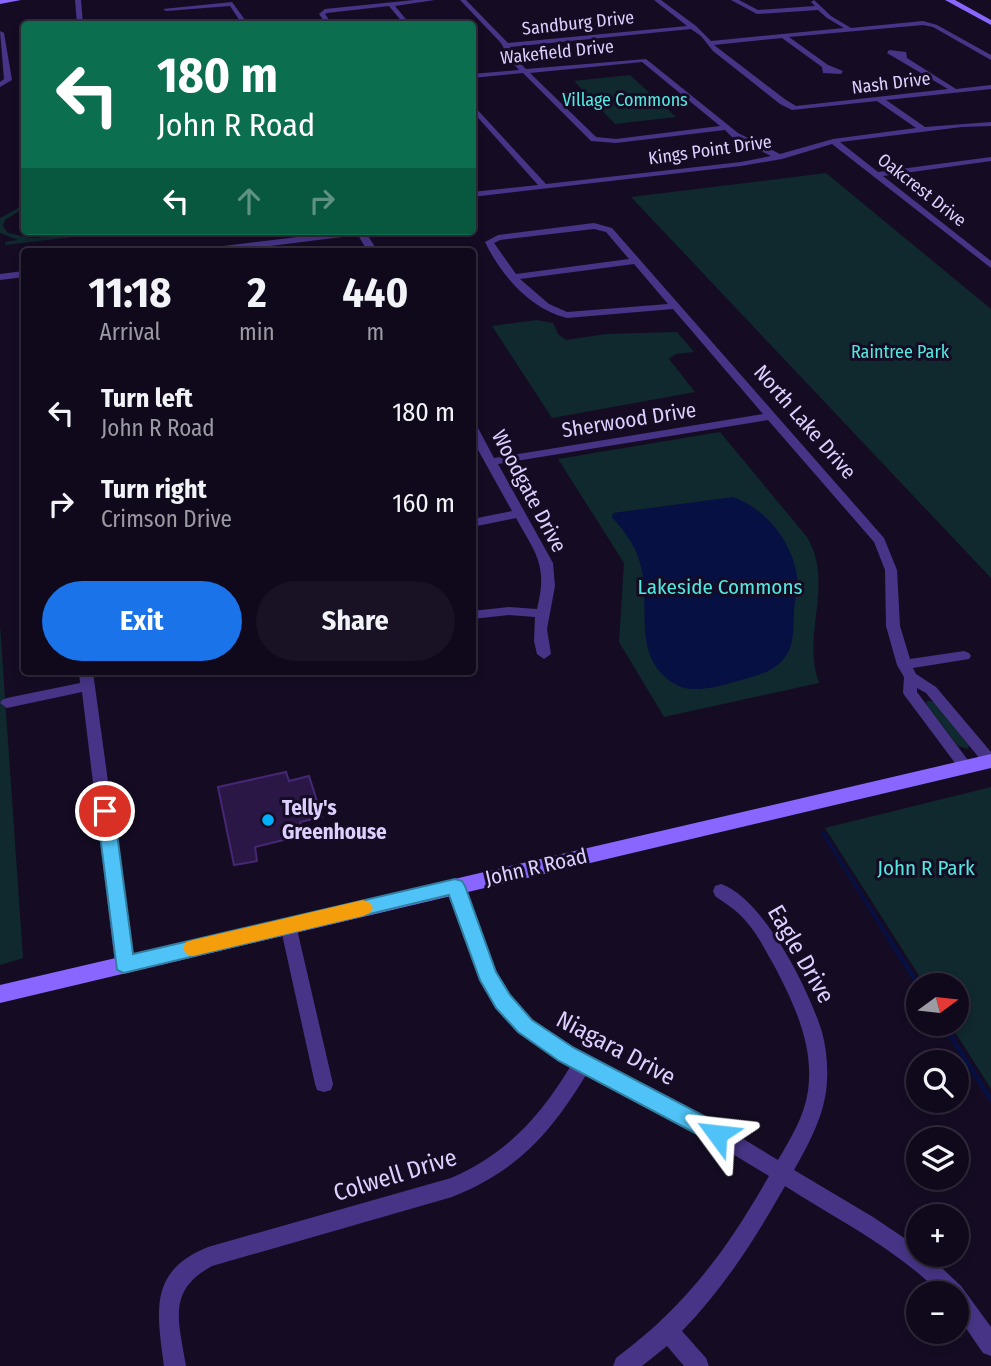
<!DOCTYPE html>
<meta charset="utf-8">
<style>
:root{--surface:#10091b;--page:#191224;--text:#f1f3f6;--muted:#9c9aa3;--line:#302a3a;--accent:#1a73e8}
body{margin:0;font-family:"Fira Sans Condensed",sans-serif;background:var(--page);color:var(--text);height:100vh;display:flex;flex-direction:column;font-size:26px;white-space:nowrap}
*{box-sizing:border-box;margin:0}
p{font-size:23px;color:var(--muted)}
.icon{flex:none;width:38px;height:38px;fill:none;stroke:currentColor;stroke-width:2;stroke-linecap:round;stroke-linejoin:round}
.map{position:relative;flex:1;overflow:hidden}
.drawer{position:absolute;left:21px;top:248px;width:455px;height:427px;display:flex;flex-direction:column;background:var(--surface);border-radius:7px;box-shadow:0 4px 10px #0003,0 0 0 2px var(--line)}
.drawer>*{flex:none}
.hud{position:absolute;left:21px;top:21px;width:455px;height:214px;border-radius:7px;box-shadow:0 4px 10px #0003,0 0 0 2px var(--line);background:#0b6e4f;color:#fff;overflow:hidden}
.needle{width:46px;rotate:75deg}
.tools{position:absolute;left:906px;top:973px;display:grid;gap:14px}
.tools a{display:grid;place-items:center;width:63px;height:63px;border-radius:50%;background:var(--surface);box-shadow:0 4px 10px #0003,0 0 0 2px var(--line);font-size:35px}
.pin{position:absolute;display:grid;place-items:center;width:60px;height:60px;color:#fff;margin:-30px;border:4px solid #fff;border-radius:50%;box-shadow:0 2px 7px #0007}
.me{position:absolute;width:77px;margin:-38px;rotate:300deg;stroke-linejoin:round;filter:drop-shadow(0 0 5px #0008)}
.turn{display:flex;align-items:center;gap:24px;height:147px;padding:0 21px;font-size:32px}
.turn .icon{width:91px;height:91px;stroke-width:2.5}
.turn b{display:block;font-size:49px;line-height:60px}
.lanes{display:flex;align-items:center;height:66px;padding:0 21px;background:#0003;justify-content:center;gap:35px;direction:ltr}
.lanes .off{opacity:.35}
.eta{display:flex;justify-content:space-evenly;align-items:center;height:119px;text-align:center}
.eta b{font-size:42px;font-weight:700;line-height:49px}
.button{display:flex;gap:14px;margin-top:auto;padding:14px 21px}
.button a{flex:1;height:80px;border-radius:42px;background:var(--accent);color:#fff;font-size:28px;font-weight:700;line-height:80px;text-align:center}
.button a+a{background:var(--page);color:var(--text)}
ul{padding:0;list-style:none}
li{display:flex;align-items:center;gap:21px;height:91px;padding:0 21px}
li div{flex:1}
li b{display:block;font-size:26px}
li em{font-style:normal}
.map>svg:first-child{display:block}
.green{fill:#0f292e}
.water{fill:#061043}
.lines{fill:none;stroke-linecap:round;stroke-linejoin:round}
.stream-far1{stroke:#061043;stroke-width:3.5}
.stream{stroke:#061043;stroke-width:4.5}
.building{fill:#2a1746;stroke:#452774;stroke-width:2}
.minor{fill:#473486;fill-rule:evenodd}
.secondary{fill:#86f;fill-rule:evenodd}
.route{fill:#4fc3f7;stroke:#337fa1;stroke-width:2}
.slow{fill:#f59e0b}
.poi-dot{fill:#00b0fa;stroke:#150c24;stroke-width:2.5}
.labels{text-anchor:middle;stroke-width:6;stroke-linejoin:round;paint-order:stroke}
.far-street-label{font-size:18px;fill:#decfff;stroke:#150c24}
.far-park-label{font-size:18px;fill:#52e8e0;stroke:#150c24}
.street-label{font-size:21px;fill:#decfff;stroke:#150c24}
.park-label{font-size:21px;fill:#52e8e0;stroke:#150c24}
.poi-label{font-size:21px;font-weight:bold;fill:#decfff;stroke:#150c24;text-anchor:start}
.near-street-label{font-size:24px;fill:#decfff;stroke:#150c24}
</style>
<div class="map">
<svg width="991" height="1366" viewBox="0 0 991 1366">
<rect width="100%" height="100%" fill="#150c24"/>
<path class="green" d="M 630,75 L 676,117 L 615,124 L 595,103 L 571,106 L 568,102 L 591,99 L 574,81 Z
M 826,173 L 991,309 L 991,578 L 631,197 Z
M 24,205 L 24,208 L 5,220 L 3,226 L 8,233 L 33,238 L 123,231 L 5,245 L 5,242 L 18,240 L 0,233 L 0,218 Z
M 537,320 L 553,323 L 558,334 L 566,340 L 606,334 L 677,332 L 694,352 L 676,354 L 669,359 L 695,392 L 552,418 L 492,326 Z
M 720,432 L 807,537 C 835,584 801,634 819,683 L 664,717 L 619,642 L 624,563 L 558,459 Z
M 0,625 L 23,958 L 0,965 Z
M 929,701 L 935,702 L 969,746 L 968,749 L 958,746 L 928,707 L 926,702 Z
M 991,787 L 991,1089 L 950,1024 L 957,1024 L 957,985 L 925,985 L 825,828 Z"/>
<path class="water" d="M 733,497 C 765,508 792,541 797,576 C 799,587 794,601 794,613 C 793,630 795,649 781,662 C 766,676 746,678 727,684 C 712,688 689,693 675,684 C 631,658 651,607 641,567 C 637,547 625,532 612,517 L 613,513 Z"/>
<g class="lines">
<path class="stream-far1" d="M 823,833 L 891,942"/>
<path class="stream" d="M 890,940 L 919,986
M 943,1024 L 991,1100"/>
</g>
<path class="building" d="M 286,772 L 289,781 L 309,776 L 322,817 L 300,822 L 304,835 L 255,847 L 257,861 L 234,865 L 218,787 Z"/>
<g class="lines">
<path class="minor" d="M 75,0 L 81,0 L 83,24 L 77,24 Z
M 414,0 L 435,0 L 395,6 L 410,24 L 404,24 L 389,6 L 327,13 L 325,14 L 332,24 L 326,24 L 319,14 L 325,9 Z
M 460,0 L 466,0 L 508,43 L 687,26 L 654,0 L 661,0 L 696,26 L 711,41 L 844,28 L 827,18 L 818,10 L 757,14 L 731,0 L 739,0 L 758,10 L 815,6 L 811,2 L 814,0 L 831,16 L 851,28 L 923,21 L 937,25 L 991,55 L 991,60 L 933,27 L 923,25 L 789,37 L 828,65 L 843,71 L 841,74 L 823,73 L 822,67 L 782,38 L 714,45 L 786,100 L 796,106 L 948,89 L 887,53 L 889,50 L 906,52 L 907,58 L 956,89 L 991,85 L 991,89 L 886,100 L 925,127 L 991,122 L 991,126 L 962,127 L 840,142 L 878,172 L 991,157 L 991,161 L 883,176 L 991,261 L 991,268 L 832,144 L 782,159 L 741,166 L 472,197 L 472,192 L 538,185 L 472,111 L 472,104 L 546,184 L 741,162 L 771,156 L 732,137 L 725,130 L 616,143 L 591,141 L 523,73 L 472,78 L 472,74 L 519,70 L 510,60 L 501,43 ZM 691,29 L 701,36 L 713,51 L 780,104 L 792,110 L 877,101 L 916,128 L 833,139 L 780,154 L 738,133 L 646,59 L 526,69 L 516,59 L 510,47 ZM 642,62 L 720,126 L 616,139 L 596,137 L 530,73 Z
M 232,2 L 248,24 L 242,24 L 230,6 L 166,11 L 163,9 Z
M 0,31 L 4,33 L 12,80 L 0,87 L 0,82 L 4,79 Z
M 594,223 L 612,228 L 884,538 L 897,570 L 900,626 L 910,659 L 964,651 L 969,653 L 971,656 L 969,659 L 913,668 L 916,674 L 936,687 L 991,752 L 991,766 L 985,765 L 926,693 L 917,688 L 917,692 L 973,767 L 971,771 L 961,771 L 905,696 L 903,693 L 904,677 L 897,665 L 886,626 L 885,570 L 874,542 L 768,420 L 498,464 L 553,563 L 555,586 L 547,629 L 551,654 L 544,659 L 537,654 L 534,641 L 535,617 L 509,615 L 472,619 L 472,611 L 509,607 L 537,609 C 548,565 536,554 516,518 L 472,527 L 472,519 L 512,511 L 472,439 L 472,425 L 478,428 L 494,458 L 763,414 L 673,309 L 567,318 C 530,309 501,275 485,242 L 498,235 ZM 594,229 L 606,232 L 629,259 L 516,274 L 494,243 L 500,240 ZM 634,264 L 668,304 L 567,312 L 549,304 L 520,279 Z
M 347,231 L 372,231 L 367,234 L 378,252 L 368,252 L 358,235 L 221,252 L 194,252 L 199,249 Z
M 24,271 L 24,277 L 0,280 L 0,274 Z
M 79,672 L 93,672 L 133,964 L 130,969 L 124,971 L 118,969 L 115,964 L 82,692 L 7,708 L 0,703 L 2,700 L 7,698 L 80,683 Z
M 455,880 L 461,881 L 463,886 C 477,927 488,973 518,1007 C 557,1052 615,1070 667,1096 C 705,1115 742,1138 778,1160 C 791,1138 804,1117 808,1091 C 814,1047 796,1008 776,969 C 766,952 758,934 744,919 C 736,910 725,903 715,896 L 713,891 L 715,886 L 721,884 C 764,899 809,990 822,1032 C 826,1047 828,1064 827,1080 C 826,1112 810,1142 794,1170 L 873,1217 L 919,1248 L 919,1255 L 928,1255 L 961,1286 L 991,1327 L 991,1356 L 983,1353 L 957,1315 L 957,1293 L 940,1293 C 895,1248 838,1220 785,1186 C 755,1239 724,1288 682,1331 L 706,1358 L 709,1366 L 684,1366 L 667,1346 L 642,1366 L 613,1366 L 616,1358 C 686,1306 726,1251 769,1176 L 673,1118 L 586,1075 C 550,1134 517,1171 452,1197 L 212,1266 C 166,1291 179,1322 186,1366 L 164,1366 C 157,1312 148,1271 208,1247 L 451,1178 C 505,1155 540,1117 570,1067 C 489,1022 474,970 447,886 L 449,881 Z
M 288,918 L 294,920 L 296,925 L 333,1084 L 331,1090 L 324,1092 L 317,1090 L 315,1084 L 280,925 L 282,920 Z"/>
<path class="secondary" d="M 0,0 L 21,0 L 0,4 Z
M 945,0 L 955,0 L 991,20 L 991,25 Z
M 991,754 L 991,768 L 0,1003 L 0,985 Z"/>
</g>
<path class="route" d="M 105,805 L 112,807 L 114,811 L 133,954 L 455,879 L 462,881 L 465,886 L 496,972 L 510,995 L 532,1020 L 574,1048 L 725,1127 L 728,1134 L 725,1141 L 717,1144 L 710,1141 L 559,1061 L 518,1032 L 496,1008 L 480,980 L 449,895 L 124,973 L 117,970 L 97,811 L 99,807 Z"/>
<path class="slow" d="M 363,900 L 370,903 L 373,908 L 370,913 L 363,916 L 193,956 L 186,954 L 183,948 L 186,942 L 193,940 Z"/>
<circle class="poi-dot" cx="268" cy="820" r="7"/>
<g class="labels">
<g class="far-street-label">
<text transform="translate(578 23) rotate(-6)" y="6">Sandburg Drive</text>
<text transform="translate(557 52) rotate(-6)" y="6">Wakefield Drive</text>
<text transform="translate(891 83) rotate(-7)" y="6">Nash Drive</text>
<text transform="translate(710 150) rotate(-8)" y="6">Kings Point Drive</text>
<text transform="translate(922 190) rotate(38)" y="6">Oakcrest Drive</text>
</g>
<g class="far-park-label">
<text x="625" y="106">Village Commons</text>
<text x="900" y="358">Raintree Park</text>
</g>
<g class="street-label">
<text transform="translate(629 420) rotate(-9)" y="7">Sherwood Drive</text>
<text transform="translate(805 422) rotate(49)" y="7">North Lake Drive</text>
<text transform="translate(529 491) rotate(62)" y="7">Woodgate Drive</text>
<text transform="translate(536 867) rotate(-13)" y="7">John R Road</text>
</g>
<g class="park-label">
<text x="720" y="594">Lakeside Commons</text>
<text x="926" y="875">John R Park</text>
</g>
<g class="poi-label">
<text x="282" y="815">Telly's<tspan x="282" dy="24">Greenhouse</tspan></text>
</g>
<g class="near-street-label">
<text transform="translate(801 954) rotate(60)" y="8">Eagle Drive</text>
<text transform="translate(616 1048) rotate(28)" y="8">Niagara Drive</text>
<text transform="translate(395 1175) rotate(-17)" y="8">Colwell Drive</text>
</g>
</g>
</svg>
<div class="tools">
<a><svg class="needle" viewBox="-14 -14 28 28"><path d="M0-13l5 13h-10z" fill="#e53935"/><path d="M0 13l5-13h-10z" fill="#9c9aa3"/></svg></a>
<a><svg class="icon" aria-label="search" viewBox="0 0 24 24"><circle cx="10" cy="10" r="6"/><path d="M15 15l6 6"/></svg></a>
<a><svg class="icon" aria-label="layers" viewBox="0 0 24 24"><path d="M12 4l9 5-9 5-9-5zM3 14l9 5 9-5"/></svg></a>
<a>+</a>
<a>−</a>
</div>
<div class="pin" style="left:105px;top:811px;background:#d93025"><svg class="icon" aria-label="arrive" viewBox="0 0 24 24"><path d="M6 21V4h12l-3 4 3 4H6"/></svg></div>
<svg class="me" style="left:717px;top:1134px" viewBox="-20 -20 40 40"><path d="M0-17L14 15 0 8-14 15z" fill="#4fc3f7" stroke="#fff" stroke-width="4"/></svg>
<div class="hud">
<div class="turn"><svg class="icon" aria-label="left" viewBox="0 0 24 24"><path d="M17 20v-9H6M10 6l-5 5 5 5"/></svg><div><b>180 m</b>John R Road</div></div>
<div class="lanes"><svg class="icon" aria-label="left" viewBox="0 0 24 24"><path d="M17 20v-9H6M10 6l-5 5 5 5"/></svg><svg class="icon off" aria-label="ahead" viewBox="0 0 24 24"><path d="M12 20V5M6 11l6-6 6 6"/></svg><svg class="icon off" aria-label="right" viewBox="0 0 24 24"><path d="M7 20v-9h11M14 6l5 5-5 5"/></svg></div>
</div>
<section class="drawer">
<div class="eta">
<div><b>11:18</b><p>Arrival</p></div>
<div><b>2</b><p>min</p></div>
<div><b>440</b><p>m</p></div>
</div>
<ul>
<li><svg class="icon" aria-label="left" viewBox="0 0 24 24"><path d="M17 20v-9H6M10 6l-5 5 5 5"/></svg><div><b>Turn left</b><p>John R Road</p></div><em>180 m</em></li>
<li><svg class="icon" aria-label="right" viewBox="0 0 24 24"><path d="M7 20v-9h11M14 6l5 5-5 5"/></svg><div><b>Turn right</b><p>Crimson Drive</p></div><em>160 m</em></li>
</ul>
<div class="button"><a>Exit</a><a>Share</a></div>
</section>
</div>
